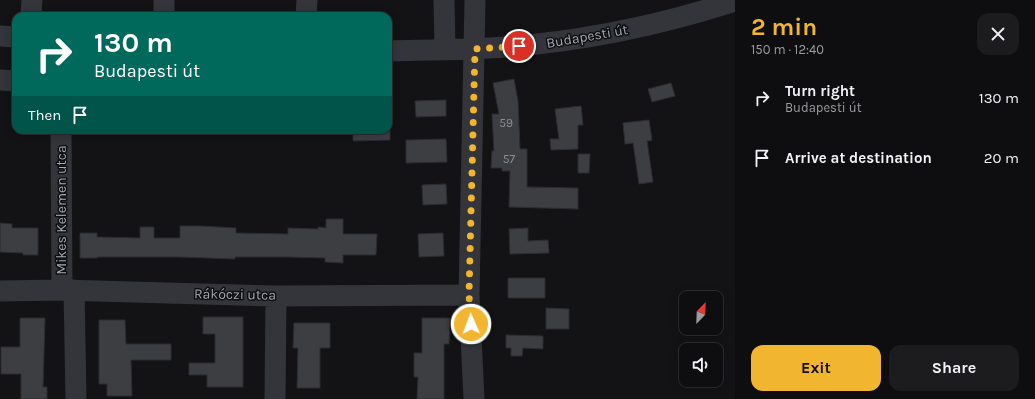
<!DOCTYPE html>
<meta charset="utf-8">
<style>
:root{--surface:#0e0e10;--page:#1c1c1e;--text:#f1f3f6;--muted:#9b9c9f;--line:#2e2e30;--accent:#f1b52f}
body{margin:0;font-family:Karla,sans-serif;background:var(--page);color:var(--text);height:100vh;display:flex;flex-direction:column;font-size:15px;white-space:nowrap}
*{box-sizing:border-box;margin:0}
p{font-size:13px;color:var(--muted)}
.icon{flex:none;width:22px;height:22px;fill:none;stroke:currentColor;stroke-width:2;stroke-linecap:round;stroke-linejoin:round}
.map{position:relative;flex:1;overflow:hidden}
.side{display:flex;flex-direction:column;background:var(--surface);width:300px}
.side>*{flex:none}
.guide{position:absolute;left:12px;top:12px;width:380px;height:122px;border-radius:12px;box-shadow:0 2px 10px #0003,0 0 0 1px var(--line);background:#00695c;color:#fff;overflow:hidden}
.needle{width:26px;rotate:23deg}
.fabs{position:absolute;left:679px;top:291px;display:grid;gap:8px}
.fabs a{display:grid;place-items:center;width:44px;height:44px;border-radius:8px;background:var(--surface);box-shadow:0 2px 10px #0003,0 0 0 1px var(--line);font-size:20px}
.pin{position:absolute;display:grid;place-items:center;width:34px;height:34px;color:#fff;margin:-17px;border:2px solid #fff;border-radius:50%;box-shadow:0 1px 4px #0007}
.me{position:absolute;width:44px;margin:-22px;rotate:358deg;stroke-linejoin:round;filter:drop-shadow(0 0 3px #0008)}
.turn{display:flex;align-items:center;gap:14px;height:84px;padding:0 16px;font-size:18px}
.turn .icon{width:52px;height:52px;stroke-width:2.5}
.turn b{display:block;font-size:28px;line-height:34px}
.then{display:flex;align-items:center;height:38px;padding:0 16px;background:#0003;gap:8px;font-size:15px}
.round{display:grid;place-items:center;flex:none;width:42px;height:42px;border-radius:12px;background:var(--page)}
.headline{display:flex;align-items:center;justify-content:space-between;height:68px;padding:0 16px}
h1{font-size:24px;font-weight:700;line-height:30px;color:var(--accent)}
.action{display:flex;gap:8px;margin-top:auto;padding:8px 16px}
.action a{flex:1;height:46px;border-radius:12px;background:var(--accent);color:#111;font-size:16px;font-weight:700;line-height:46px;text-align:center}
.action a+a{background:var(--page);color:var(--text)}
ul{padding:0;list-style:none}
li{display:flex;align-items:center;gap:12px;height:60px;padding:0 16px}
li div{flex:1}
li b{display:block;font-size:15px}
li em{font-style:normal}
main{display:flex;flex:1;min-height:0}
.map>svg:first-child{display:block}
.building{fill:#3d3e42;stroke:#2d2d31}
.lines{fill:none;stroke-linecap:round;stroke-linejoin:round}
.minor{stroke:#34353a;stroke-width:21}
.route{stroke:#f1b52f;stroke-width:7;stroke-dasharray:0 12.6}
.labels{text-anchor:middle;stroke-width:3;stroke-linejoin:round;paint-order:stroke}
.number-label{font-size:12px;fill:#8a8e98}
.street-label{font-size:14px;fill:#a4a9b5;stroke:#0e0e10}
</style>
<main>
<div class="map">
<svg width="735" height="399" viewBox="0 0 735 399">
<rect width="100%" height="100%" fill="#131315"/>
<path class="building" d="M 514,79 L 518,101 L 520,149 L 527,149 L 527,187 L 578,188 L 578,209 L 509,207 L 510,171 L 502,171 L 502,168 L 491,168 L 492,151 L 494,151 L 492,114 L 499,114 L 493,83 Z
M 671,83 L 675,96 L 652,102 L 648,89 Z
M 446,100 L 446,116 L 416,117 L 415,101 Z
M 581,106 L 583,125 L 578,125 L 578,149 L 551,150 L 550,139 L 559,139 L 555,109 Z
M 649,120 L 652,140 L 647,141 L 653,182 L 639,184 L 633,143 L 625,144 L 623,123 Z
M 353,130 L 390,130 L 390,140 L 353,141 Z
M 446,139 L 447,162 L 406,163 L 406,140 Z
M 578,154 L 590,154 L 589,173 L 578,173 Z
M 446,184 L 447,204 L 423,205 L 422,185 Z
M 326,219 L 343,219 L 343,234 L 377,234 L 376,255 L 343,255 L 343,263 L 325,262 L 325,258 L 288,257 L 235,257 L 235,259 L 180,257 L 97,257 L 97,258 L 80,258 L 80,233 L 97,233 L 97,237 L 140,238 L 140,227 L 154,227 L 154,238 L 180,238 L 180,226 L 200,226 L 236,228 L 236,233 L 288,234 L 288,228 L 318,229 L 318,227 L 326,228 Z
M 0,223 L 12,224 L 12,228 L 38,228 L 38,255 L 23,255 L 23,253 L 0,252 Z
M 528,228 L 528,241 L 548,240 L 549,253 L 510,254 L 509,229 Z
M 443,233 L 444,256 L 419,257 L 418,234 Z
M 508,278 L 545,278 L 545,298 L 508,298 Z
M 546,308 L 569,309 L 569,329 L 546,329 Z
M 203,317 L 243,317 L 243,387 L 207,387 L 207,375 L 189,375 L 189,363 L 215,363 L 215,334 L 203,334 Z
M 20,318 L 45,318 L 43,387 L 47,387 L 47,399 L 21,399 L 21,374 L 1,374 L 1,347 L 20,347 Z
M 422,318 L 450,318 L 449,344 L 444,344 L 444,399 L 417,399 L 418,377 L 414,377 L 414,353 L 422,353 Z
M 99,320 L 125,320 L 126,344 L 171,344 L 171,360 L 131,360 L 132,396 L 107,396 L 107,384 L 99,384 Z
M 294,323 L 330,323 L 330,348 L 320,348 L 320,388 L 297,388 L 298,348 L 293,348 Z
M 506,335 L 543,336 L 543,349 L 523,348 L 522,356 L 511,356 L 511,348 L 506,348 Z"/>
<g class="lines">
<path class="minor" d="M 444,0 L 445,49
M 31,16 L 32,0
M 164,16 L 164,0
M 306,16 L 307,0
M 0,36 L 16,37
M 388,51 C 427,50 467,50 506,47 C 583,41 661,25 735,1
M 0,80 L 16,81
M 61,130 L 62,290
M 74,290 L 76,399
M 0,291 L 62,290 L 276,296 L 469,295
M 275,399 L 276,296
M 474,399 L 469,295 L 475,0"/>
</g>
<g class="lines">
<path class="route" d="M 471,324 L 469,295 L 475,49 L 519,46"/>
</g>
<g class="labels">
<g class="number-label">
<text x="506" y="127">59</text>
<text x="509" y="163">57</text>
</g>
<g class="street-label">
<text transform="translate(587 36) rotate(-10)" y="5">Budapesti út</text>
<text transform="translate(61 210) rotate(-90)" y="5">Mikes Kelemen utca</text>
<text transform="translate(235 294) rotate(1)" y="5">Rákóczi utca</text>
</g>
</g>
</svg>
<div class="fabs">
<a><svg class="needle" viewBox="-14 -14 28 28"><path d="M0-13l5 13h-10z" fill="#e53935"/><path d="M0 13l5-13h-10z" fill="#9b9c9f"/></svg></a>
<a><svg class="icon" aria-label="sound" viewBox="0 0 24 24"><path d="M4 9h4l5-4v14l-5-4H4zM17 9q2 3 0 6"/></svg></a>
</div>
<div class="pin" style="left:519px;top:46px;background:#d93025"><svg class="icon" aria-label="arrive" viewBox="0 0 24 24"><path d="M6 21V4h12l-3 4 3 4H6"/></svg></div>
<svg class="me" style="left:471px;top:324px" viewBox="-20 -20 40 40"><circle r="17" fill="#f1b52f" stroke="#fff" stroke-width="3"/><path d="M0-11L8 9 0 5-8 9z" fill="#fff"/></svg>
<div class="guide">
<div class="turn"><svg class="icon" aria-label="right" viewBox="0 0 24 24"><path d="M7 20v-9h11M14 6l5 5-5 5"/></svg><div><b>130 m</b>Budapesti út</div></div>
<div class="then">Then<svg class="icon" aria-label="arrive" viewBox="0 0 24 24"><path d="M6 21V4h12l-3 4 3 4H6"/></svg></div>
</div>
</div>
<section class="side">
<div class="headline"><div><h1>2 min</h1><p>150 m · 12:40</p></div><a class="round"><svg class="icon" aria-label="close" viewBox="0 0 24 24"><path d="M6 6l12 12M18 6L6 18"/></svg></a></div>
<ul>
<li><svg class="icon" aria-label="right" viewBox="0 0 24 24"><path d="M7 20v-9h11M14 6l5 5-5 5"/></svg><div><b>Turn right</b><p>Budapesti út</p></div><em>130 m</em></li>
<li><svg class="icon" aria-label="arrive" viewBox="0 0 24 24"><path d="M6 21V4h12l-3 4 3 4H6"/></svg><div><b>Arrive at destination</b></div><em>20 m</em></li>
</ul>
<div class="action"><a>Exit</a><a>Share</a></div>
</section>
</main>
